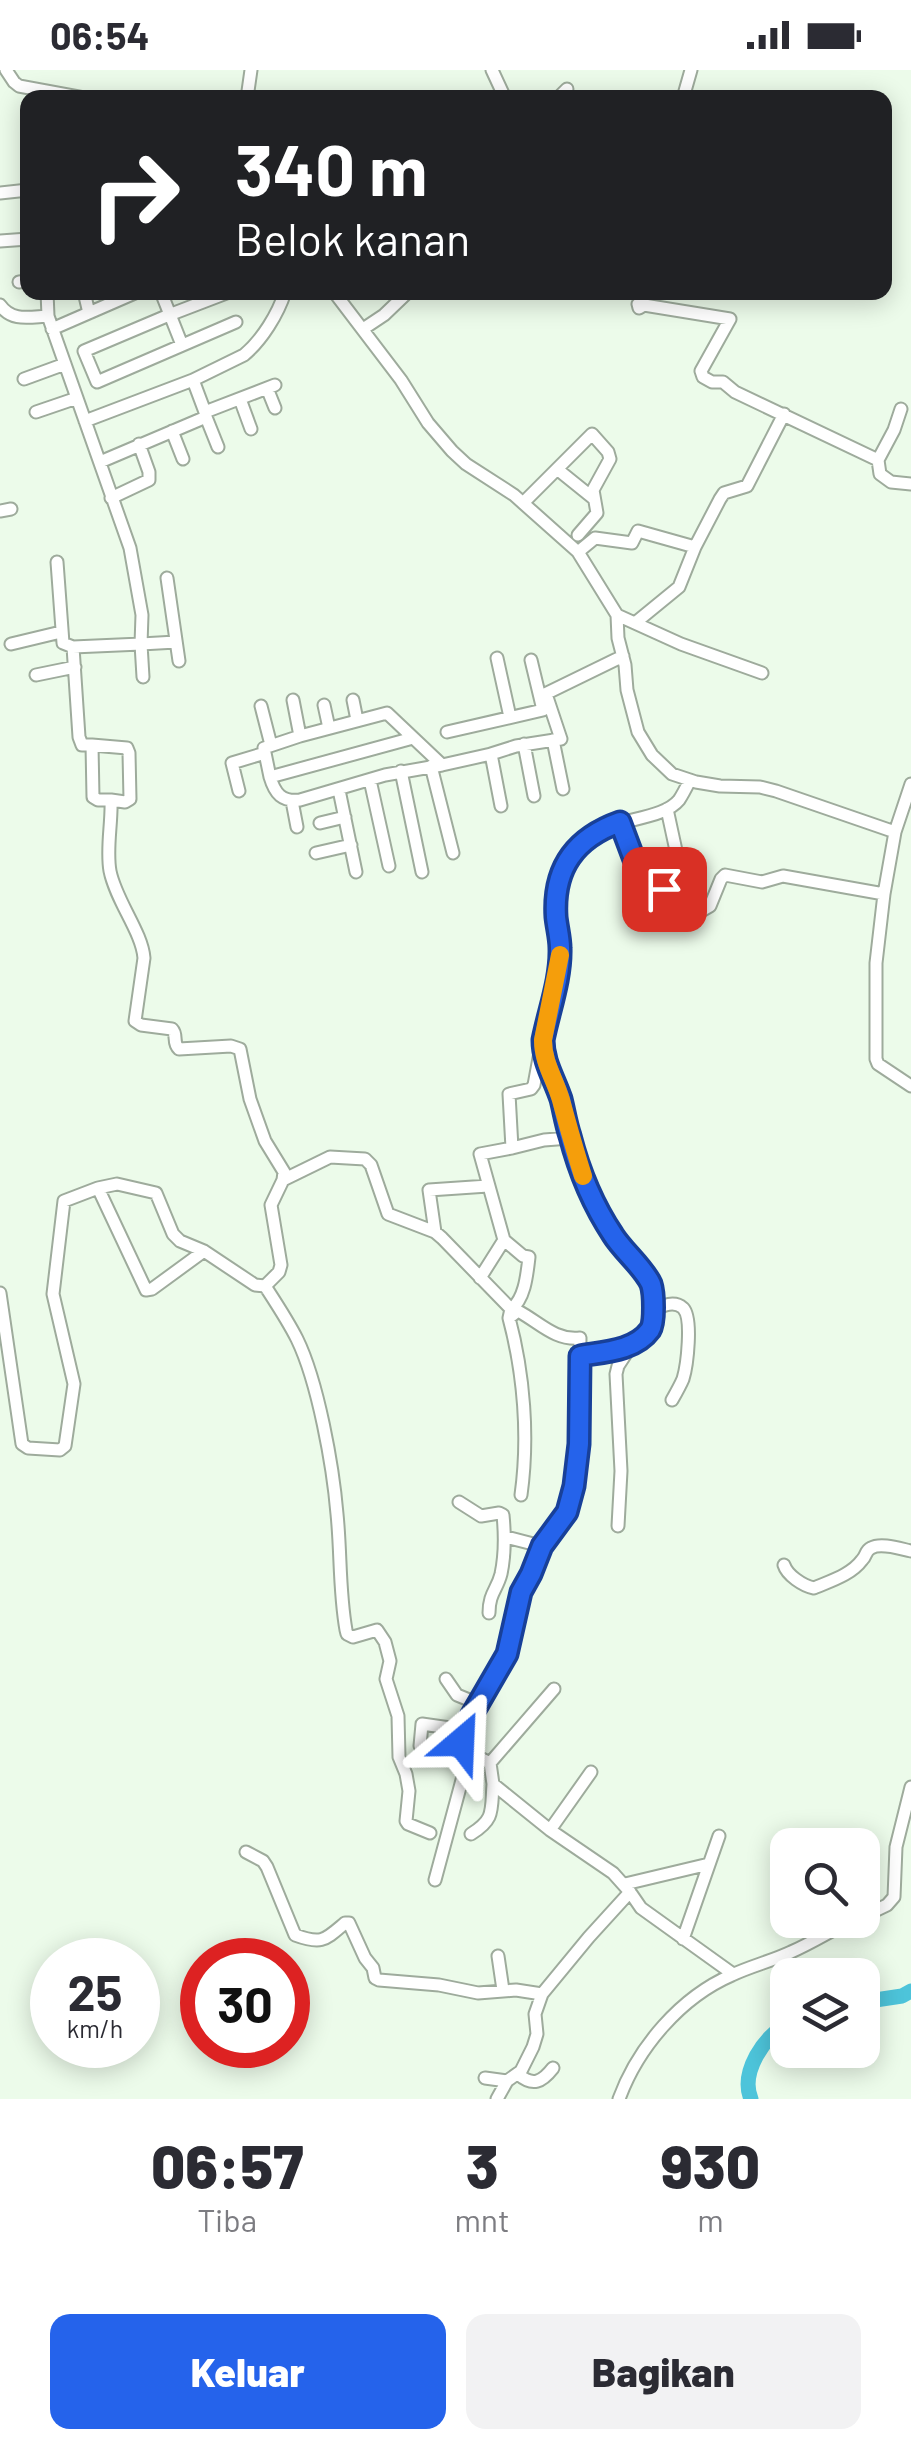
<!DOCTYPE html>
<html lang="id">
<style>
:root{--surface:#fff;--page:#f2f2f3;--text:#2b2b33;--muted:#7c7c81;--accent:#2563eb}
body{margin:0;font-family:Barlow,sans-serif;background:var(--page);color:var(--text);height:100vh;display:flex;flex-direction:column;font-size:38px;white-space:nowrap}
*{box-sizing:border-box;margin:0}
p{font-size:32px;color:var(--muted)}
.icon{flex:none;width:55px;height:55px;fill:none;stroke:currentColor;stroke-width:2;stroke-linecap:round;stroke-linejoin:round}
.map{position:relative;height:2029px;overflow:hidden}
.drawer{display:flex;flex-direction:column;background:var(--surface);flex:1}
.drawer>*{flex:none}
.banner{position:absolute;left:20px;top:20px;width:872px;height:210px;border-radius:20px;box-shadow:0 5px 25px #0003;background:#202124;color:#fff;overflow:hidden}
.tools{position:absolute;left:770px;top:1758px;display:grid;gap:20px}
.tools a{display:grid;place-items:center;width:110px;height:110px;border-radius:20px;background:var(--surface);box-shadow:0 5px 25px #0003;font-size:50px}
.speed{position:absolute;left:30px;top:1868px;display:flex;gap:20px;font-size:50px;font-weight:700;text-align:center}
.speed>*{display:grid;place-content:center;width:130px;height:130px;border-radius:50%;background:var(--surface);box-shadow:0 5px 25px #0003;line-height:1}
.speed small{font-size:25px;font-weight:400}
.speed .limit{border:15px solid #d22;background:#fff;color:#111}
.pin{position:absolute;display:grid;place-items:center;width:85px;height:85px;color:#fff;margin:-42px;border-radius:20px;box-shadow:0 5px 15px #0006}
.me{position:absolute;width:110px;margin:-55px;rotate:26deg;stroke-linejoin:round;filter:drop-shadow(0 0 8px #0008)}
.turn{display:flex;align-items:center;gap:35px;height:210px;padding:0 50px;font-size:45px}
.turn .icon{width:130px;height:130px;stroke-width:2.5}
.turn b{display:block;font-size:70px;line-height:85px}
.eta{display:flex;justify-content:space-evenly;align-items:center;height:170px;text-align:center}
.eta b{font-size:60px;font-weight:800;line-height:70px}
.action{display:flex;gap:20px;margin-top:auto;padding:20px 50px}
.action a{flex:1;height:115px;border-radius:20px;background:var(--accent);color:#fff;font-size:40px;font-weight:800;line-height:115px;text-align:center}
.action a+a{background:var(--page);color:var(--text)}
.status{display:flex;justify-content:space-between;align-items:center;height:70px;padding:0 50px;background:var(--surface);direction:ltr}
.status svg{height:28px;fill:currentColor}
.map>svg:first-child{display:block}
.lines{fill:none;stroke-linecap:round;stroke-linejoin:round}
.river{stroke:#4dc4da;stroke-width:15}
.minor-casing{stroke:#9eab9c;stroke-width:15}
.minor{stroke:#fff;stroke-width:11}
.route-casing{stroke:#184099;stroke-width:25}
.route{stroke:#2563eb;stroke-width:18}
.slow{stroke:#f59e0b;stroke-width:18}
</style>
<div class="status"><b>06:54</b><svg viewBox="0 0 49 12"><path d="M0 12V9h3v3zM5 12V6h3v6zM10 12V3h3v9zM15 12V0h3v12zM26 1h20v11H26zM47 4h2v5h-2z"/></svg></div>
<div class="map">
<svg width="911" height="2029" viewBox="0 0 911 2029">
<rect width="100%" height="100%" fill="#ecfbea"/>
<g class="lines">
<path class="river" d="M 862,1932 L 902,1926 L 911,1921
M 751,2029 C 740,2003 764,1965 788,1954"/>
<g class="minor-casing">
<path id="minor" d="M 6,0 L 14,12 L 19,16 L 84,28
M 492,0 L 505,28
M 247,28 L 251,0
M 558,28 L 567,19
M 683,28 L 691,0
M 0,123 L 28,120
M 0,171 L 28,169
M 19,212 L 28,211
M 47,222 L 48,246 L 130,478 L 142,545 L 141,574 L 73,577 L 79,667 L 82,675 L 92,675 L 93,727 L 98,730 L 111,730 C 112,753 106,779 110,801 C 116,831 142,862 144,888 L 135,951 L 141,955 L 172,959 C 178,965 172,973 179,979 L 231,976 L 240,979 L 250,1029 L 265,1071 L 284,1102 L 283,1110 L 330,1087 L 365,1089 L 371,1095 L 388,1144 L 435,1162 L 442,1168 L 511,1239 L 509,1248 L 518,1241 C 539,1252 555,1271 580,1268 L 579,1374 L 574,1416 L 567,1441 L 541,1476 L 531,1504 L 521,1522 L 507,1585 L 466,1655 L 461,1673 L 466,1681 L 490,1693
M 84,222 L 89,243
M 161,222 L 182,275
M 229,222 L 169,245 L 84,281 L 97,312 L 236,252
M 334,222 L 401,310 L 428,353 L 452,381 L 466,394 L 514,425 L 578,482 L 617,545 L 618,568 L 625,595 L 627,620 L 638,662 L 652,685 L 672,704 L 696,712 L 720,716 L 760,717 L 776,721 L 895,762
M 638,234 L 639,238 L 644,235 L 730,249 L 701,301 L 703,307 L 712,312 L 723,312 L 735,322 L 878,390 L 880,404 L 891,412 L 911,414
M 0,235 C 12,252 29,247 48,246
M 52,259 L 137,222
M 363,259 L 384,245 L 408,222
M 24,309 L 65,294
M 193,310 L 244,285 C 262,270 278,244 285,222
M 267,318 L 275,338
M 240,329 L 251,359
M 36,342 L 77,328
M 205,342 L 275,315
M 206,347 L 218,377
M 85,351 L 193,310 L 205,342 L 206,347 L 100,392
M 172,361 L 183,389
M 878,390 L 894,360 L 901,339
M 557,399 L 593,428
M 111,428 L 149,410 L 149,402 L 139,374
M 523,433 L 592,364 L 608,382 L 610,389 L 593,420 L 597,443 L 578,465
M 0,441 L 11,439
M 578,482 L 595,468 L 632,473 L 638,461 L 695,477
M 57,492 L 63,573 L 73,577
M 167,508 L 179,591
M 617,545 L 681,574 L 762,603
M 635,553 L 679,517 L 695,477 L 720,429 L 724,423 L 747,416 L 784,344
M 11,574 L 61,562
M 497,588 L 510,647
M 36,605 L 75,597
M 143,607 L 141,574 L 176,572
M 541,626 L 623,586
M 353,630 L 357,650
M 324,635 L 329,658
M 261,636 L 271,675
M 447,662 L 543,640 L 531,590
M 300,666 L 387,643 L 442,695 L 491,684 L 501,736
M 413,668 L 270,707 C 275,724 282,732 300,730 L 385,705 L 442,695
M 553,670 L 563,719
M 524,674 L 534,726
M 92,675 L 127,678 L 129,683 L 130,729 L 125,732 L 111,730
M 491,684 L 516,676 L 561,669 L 547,627
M 431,696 L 453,783
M 401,701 L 422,802
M 270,707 L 264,678 L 300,666 L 293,630
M 370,710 L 389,796
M 911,714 L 895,762 L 884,824 L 876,893 L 876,989 L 878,994 L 911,1016
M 339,720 L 356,802
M 239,721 L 232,693 L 265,683
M 292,731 L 297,757
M 667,739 L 688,836 L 692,839 L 703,840 L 710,836 L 721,809 L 725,805 L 762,812 L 783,806 L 884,824
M 620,752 L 635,792 L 649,819 L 660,820 L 683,813
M 320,753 L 345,747
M 316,783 L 351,775
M 512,1078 L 544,1070 L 570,1068
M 283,1110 L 271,1135 L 281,1195 L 279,1202 L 265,1216 C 276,1233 288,1251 297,1269 C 318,1312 333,1396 337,1444 C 341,1483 339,1521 346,1560 L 347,1564 L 353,1567 L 377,1560 L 385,1572 L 390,1591 L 386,1609 L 398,1646 L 399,1687 L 406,1704 L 409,1721 L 406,1751 L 408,1754 L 430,1763
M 98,1118 L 117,1114 L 156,1123 L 173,1164 L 180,1171 L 204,1181 L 255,1215 L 265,1216
M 435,1162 L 429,1120 L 488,1116
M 480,1208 L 504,1170
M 0,1223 L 22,1374 L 28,1378 L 60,1380 L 65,1376 L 74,1314 L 53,1224 L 64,1131 L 98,1118 L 146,1220 L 152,1219 L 204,1181
M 511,1239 C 525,1229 527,1204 529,1187 L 523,1186 L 504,1170 L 480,1084 L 512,1078 L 509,1024 L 531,1019 L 534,1015 L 541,977
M 653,1240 C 662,1236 674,1230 683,1238 C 693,1248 687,1296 683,1309 C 680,1316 676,1323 672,1330
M 509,1248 C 524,1304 529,1367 521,1425
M 579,1286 C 602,1282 645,1280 653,1253 C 655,1244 654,1223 651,1214 C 644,1198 623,1181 613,1166 C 584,1121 576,1078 561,1029 C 555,1008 544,992 543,970 C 548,945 556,920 559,895 C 564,847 541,813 582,772 C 607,747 661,752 679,730 C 683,724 687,716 690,710
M 459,1432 L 481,1446 L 499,1443 L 503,1445 C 505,1465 505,1485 501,1504 C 497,1520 489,1523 489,1543
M 618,1456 L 621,1401 L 616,1304 L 618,1296 L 631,1276
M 506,1467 L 541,1476
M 784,1495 C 787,1505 803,1516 814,1518 C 830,1511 851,1505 862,1490 C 867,1485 865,1481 871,1478 C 881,1472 901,1479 911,1481
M 446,1609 L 457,1625 L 479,1634
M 420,1676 L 422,1654 L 464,1660
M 550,1760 L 591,1702
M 471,1764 C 495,1749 491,1741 493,1714
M 246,1782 L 263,1791 L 267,1797 L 295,1865 C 322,1875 325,1870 345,1853 L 349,1853 L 365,1888 L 373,1898 L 375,1908 L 379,1910 L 439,1915 L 478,1923 L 516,1920 L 542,1924
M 435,1810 L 469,1684
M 625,1814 L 709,1794
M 630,1822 L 641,1838 L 733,1904
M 862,1847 L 887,1835 L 894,1827 L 896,1777 L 911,1717
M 683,1869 L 719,1766
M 498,1886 L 503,1920
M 518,2004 C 533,2017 542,2012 553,1998
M 485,2008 L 507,2011
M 497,2029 L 507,2011 L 521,2001 L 533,1977 L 537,1964 L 535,1944 L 542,1924 L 589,1867 L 630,1822 L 613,1803 L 550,1760 L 493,1714 L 490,1693 L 554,1619
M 619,2029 C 638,1977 681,1927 732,1905 C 751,1896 772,1891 791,1882 C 812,1873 832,1860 853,1850"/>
</g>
<use href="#minor" class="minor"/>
</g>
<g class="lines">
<g class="route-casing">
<path id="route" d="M 461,1672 L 466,1655 L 507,1584 L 521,1522 L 531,1504 L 542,1476 L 567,1442 L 574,1416 L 579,1374 L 580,1286 C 603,1282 635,1281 650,1260 C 655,1252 654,1223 651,1214 C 644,1198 623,1181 613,1165 C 593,1135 579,1101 570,1066 C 566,1054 564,1041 561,1029 C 554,1008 543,992 543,970 C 549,940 561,909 560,878 C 560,868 557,857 556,847 C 553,798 575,768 620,752 L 635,792 L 650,819 L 653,821 L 664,819"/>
</g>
<use href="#route" class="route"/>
<path class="slow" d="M 560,885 L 543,970 C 543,993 555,1009 561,1030 C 568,1056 575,1081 583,1106"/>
</g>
</svg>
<div class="tools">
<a><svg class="icon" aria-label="search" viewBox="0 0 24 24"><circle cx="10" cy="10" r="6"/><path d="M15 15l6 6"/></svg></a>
<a><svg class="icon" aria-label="layers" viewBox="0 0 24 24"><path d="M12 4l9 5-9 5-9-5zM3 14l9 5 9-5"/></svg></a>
</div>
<div class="speed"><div>25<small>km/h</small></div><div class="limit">30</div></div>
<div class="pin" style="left:664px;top:819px;background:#d93025"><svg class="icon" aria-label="arrive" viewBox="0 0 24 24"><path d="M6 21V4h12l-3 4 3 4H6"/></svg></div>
<svg class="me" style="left:461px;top:1672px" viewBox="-20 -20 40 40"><path d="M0-17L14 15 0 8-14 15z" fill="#2563eb" stroke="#fff" stroke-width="4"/></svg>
<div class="banner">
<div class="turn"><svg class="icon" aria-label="right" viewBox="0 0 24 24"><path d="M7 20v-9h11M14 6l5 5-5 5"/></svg><div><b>340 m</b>Belok kanan</div></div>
</div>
</div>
<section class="drawer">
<div class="eta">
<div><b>06:57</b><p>Tiba</p></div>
<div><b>3</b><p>mnt</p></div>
<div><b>930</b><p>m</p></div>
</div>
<div class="action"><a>Keluar</a><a>Bagikan</a></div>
</section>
